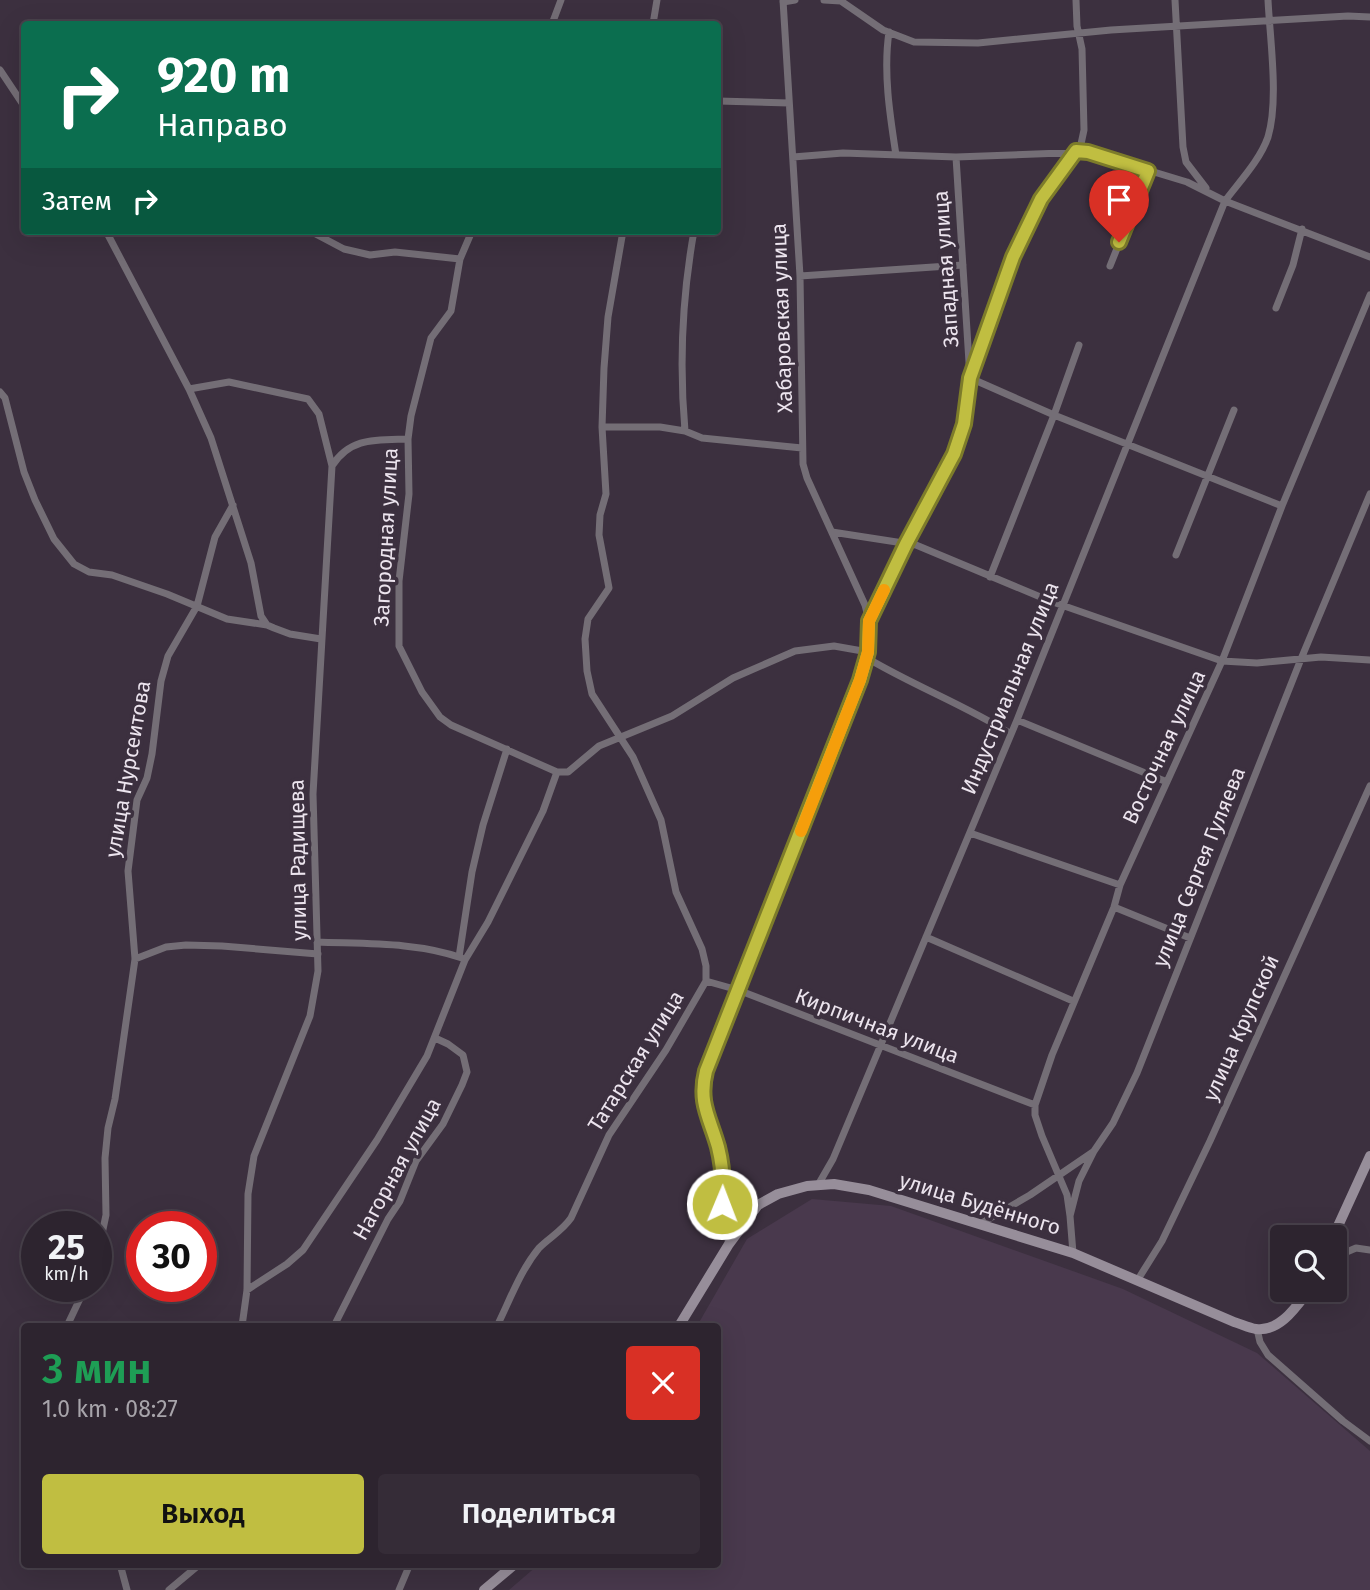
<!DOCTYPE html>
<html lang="ru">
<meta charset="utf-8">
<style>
:root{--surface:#2d242f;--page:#352c37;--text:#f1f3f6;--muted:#a7a4aa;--line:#48414b;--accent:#c0be41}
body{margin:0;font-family:"Fira Sans",sans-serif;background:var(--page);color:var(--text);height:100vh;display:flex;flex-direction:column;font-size:26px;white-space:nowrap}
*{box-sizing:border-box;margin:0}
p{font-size:23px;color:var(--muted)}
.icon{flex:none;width:38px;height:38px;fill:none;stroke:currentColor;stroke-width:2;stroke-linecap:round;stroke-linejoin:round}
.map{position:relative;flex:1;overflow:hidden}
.drawer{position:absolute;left:21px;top:1323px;width:700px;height:245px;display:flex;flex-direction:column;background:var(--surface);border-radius:7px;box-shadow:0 7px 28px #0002,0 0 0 2px var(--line)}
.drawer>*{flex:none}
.top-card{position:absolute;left:21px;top:21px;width:700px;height:214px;border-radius:7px;box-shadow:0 7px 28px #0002,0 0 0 2px var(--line);background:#0b6e4f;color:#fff;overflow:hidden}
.tools{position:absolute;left:1270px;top:1225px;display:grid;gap:14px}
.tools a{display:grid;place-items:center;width:77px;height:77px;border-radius:7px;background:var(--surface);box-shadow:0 7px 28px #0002,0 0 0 2px var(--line);font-size:35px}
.speed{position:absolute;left:21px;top:1211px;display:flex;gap:14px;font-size:35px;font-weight:700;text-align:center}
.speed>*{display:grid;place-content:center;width:91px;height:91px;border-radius:50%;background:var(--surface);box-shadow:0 7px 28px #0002,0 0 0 2px var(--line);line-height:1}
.speed small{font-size:18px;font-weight:400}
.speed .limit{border:10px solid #d22;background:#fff;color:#111}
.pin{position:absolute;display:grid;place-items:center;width:60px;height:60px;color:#fff;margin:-72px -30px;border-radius:50% 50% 50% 0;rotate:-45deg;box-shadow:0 0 7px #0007}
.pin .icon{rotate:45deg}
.me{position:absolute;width:77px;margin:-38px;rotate:1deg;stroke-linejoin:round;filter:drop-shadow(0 0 5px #0008)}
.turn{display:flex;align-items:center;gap:24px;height:147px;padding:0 21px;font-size:32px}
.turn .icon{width:91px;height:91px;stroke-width:2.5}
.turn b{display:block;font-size:49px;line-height:60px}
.then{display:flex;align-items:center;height:66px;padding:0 21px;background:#0003;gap:14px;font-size:26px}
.round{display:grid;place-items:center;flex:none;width:74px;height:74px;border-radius:7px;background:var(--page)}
.overview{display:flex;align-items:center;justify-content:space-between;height:119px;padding:0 21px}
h1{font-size:42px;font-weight:600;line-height:52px;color:#1e9e55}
.primary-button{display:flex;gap:14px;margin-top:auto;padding:14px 21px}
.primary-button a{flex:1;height:80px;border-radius:7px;background:var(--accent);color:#111;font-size:28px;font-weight:600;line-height:80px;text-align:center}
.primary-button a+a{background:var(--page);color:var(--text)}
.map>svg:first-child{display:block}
.built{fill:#49394d}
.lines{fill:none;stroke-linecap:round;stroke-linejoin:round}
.street{stroke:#746e76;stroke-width:7}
.secondary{stroke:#978e9a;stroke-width:10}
.route-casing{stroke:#7d7c2a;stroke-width:18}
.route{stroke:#c0be41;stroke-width:12}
.slow{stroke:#f59e0b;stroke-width:12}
.labels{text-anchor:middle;stroke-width:7;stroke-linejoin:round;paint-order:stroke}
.street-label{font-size:21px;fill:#ece4ee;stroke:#3c303f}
</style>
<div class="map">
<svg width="1370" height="1590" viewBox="0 0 1370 1590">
<rect width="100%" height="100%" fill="#3c303f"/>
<path class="built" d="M 812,1199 L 891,1206 L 1123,1289 L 1257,1353 L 1370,1451 L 1370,1590 L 509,1590 L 538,1565 L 718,1564 L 718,1326 L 697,1326 L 747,1239 Z"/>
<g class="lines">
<path class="street" d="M 783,0 L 800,276 L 803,464 L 807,478 L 865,605 L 869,621
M 824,0 L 841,1 L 883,30 L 914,42 L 978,43 L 1111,30 L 1348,16 L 1370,17
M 1175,0 L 1183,147 L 1186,162 L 1206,188
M 783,2 L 795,0
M 552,24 L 561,0
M 653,24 L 657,0
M 889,32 C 883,72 890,116 896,155
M 0,70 L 24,106
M 718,101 L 789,103
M 793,157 L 843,153 L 956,157 L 1088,152 L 1187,182 L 1225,201 L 1370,257
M 106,231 L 189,389 L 211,438 L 251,563 L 261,616 L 267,625 L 274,628 L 290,634 L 321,639
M 310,231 L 344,249 L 370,255 L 395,252 L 460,259
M 472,231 L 460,259 L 451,311 L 431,338 L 411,416 L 408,439 L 409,494 L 399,581 L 399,646 L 422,692 L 440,717 L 451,725 L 557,772 L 568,772 L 599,746 L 672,716 L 733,678 L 795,651 L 834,646 L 868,652
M 1110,266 L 1148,171
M 800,276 L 963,265
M 1276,308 L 1293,265 L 1302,229
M 972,374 L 1013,257 L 1041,199 L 1081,144 L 1084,130 L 1082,49 L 1077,26 L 1076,0
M 970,378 L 1054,415 L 1282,506
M 189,389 L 229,382 L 308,399 L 319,414 L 332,466
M 0,392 L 5,398 L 24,472 L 35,500 L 54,539 L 74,564 L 89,572 L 112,575 L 167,594 L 227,619 L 267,625
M 602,427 L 660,427 L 685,431 L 702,438 L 802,448
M 685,431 C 679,363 682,298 694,231
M 832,532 L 916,545 L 1050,601 L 1222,661 L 1257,663 L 1321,657 L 1370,660
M 1176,555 L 1234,410
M 990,577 L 1054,415 L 1079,345
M 867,658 C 914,686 965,705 1011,734
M 1017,720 L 1167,782
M 970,833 L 1120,885
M 1114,907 L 1190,938
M 926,937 L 1073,1001
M 317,942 C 365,944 417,942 462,958
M 459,957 L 472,872 L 483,825 L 507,749
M 135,959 L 166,947 L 186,945 L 222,946 L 318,954
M 706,981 L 738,990 L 1035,1105
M 818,1185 L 833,1159 L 1017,720 L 1225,201 C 1240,181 1260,160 1268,137 C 1279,100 1270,40 1268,0
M 1070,1216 L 1067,1195 L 1042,1136 L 1035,1115 L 1035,1105 L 1052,1055 L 1114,907 L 1120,885 L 1222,661 L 1282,506 L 1370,295
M 980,1224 L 1030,1195 L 1093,1152
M 729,1244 C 726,1231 723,1218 723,1205 C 722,1192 725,1180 723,1167 C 717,1131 697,1109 706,1071 L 860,680 L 868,652 L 869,621 L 906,544 L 954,454 L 969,397 L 970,378 L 956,157
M 1073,1253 L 1070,1216 L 1079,1181 L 1094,1151 L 1113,1123 L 1137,1073 L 1301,659 L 1370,494
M 1335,1257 L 1356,1248 L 1370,1250
M 96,1262 L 106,1215 L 105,1158 L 108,1128 L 115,1099 L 135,959 L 128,871 L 137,800 L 147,778 L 152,754 L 161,681 L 168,656 L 197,606 L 215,537 L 233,505
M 1137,1281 L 1162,1241 L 1210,1141 L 1370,786
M 247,1290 L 287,1264 L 303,1250 L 377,1140 L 427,1056 L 465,960 L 488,922 L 543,811 L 557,772
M 67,1326 L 86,1286
M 242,1326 L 247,1290 L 248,1194 L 254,1156 L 310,1016 L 318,971 L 313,794 L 332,466 C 350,437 376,440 408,439
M 334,1326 L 388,1219 L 400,1201 L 416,1161 L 443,1124 L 462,1085 L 467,1072 L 463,1055 L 448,1044 L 435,1038
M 497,1326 C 510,1300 520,1271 539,1248 C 550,1237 562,1231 571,1218 L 609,1135 L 666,1050 L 706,981 L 706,966 L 702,949 L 676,892 L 661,820 L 633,757 L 592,694 L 587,671 L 585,639 L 588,619 L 609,588 L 599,535 L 600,515 L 606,494 L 602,427 L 604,368 L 608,317 L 623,231
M 1257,1329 L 1260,1342 L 1268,1355 L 1343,1421 L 1370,1441
M 120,1564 L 127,1590
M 169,1590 L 200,1564
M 399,1590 L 410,1564"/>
<path class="secondary" d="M 1333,1237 L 1370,1156
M 679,1326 L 729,1244 L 758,1205 L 778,1194 L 807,1186 L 834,1184 L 869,1190 L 1073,1253 L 1234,1322 C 1241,1324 1249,1328 1256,1329 C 1280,1332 1296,1307 1309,1290
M 484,1590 L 515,1564"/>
</g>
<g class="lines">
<g class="route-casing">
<path id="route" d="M 722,1204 C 724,1184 723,1167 718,1147 C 710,1118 698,1103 706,1071 L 860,680 L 868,652 L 869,621 L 906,544 L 954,454 L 964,424 L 970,378 L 1013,257 L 1041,199 L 1076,151 L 1088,152 L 1148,171 L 1119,242"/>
</g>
<use href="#route" class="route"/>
<path class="slow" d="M 801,831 L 860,680 L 868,652 L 869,621 L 884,590"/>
</g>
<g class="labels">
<g class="street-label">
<text transform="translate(946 269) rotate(-94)" y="7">Западная улица</text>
<text transform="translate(782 318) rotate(-92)" y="7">Хабаровская улица</text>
<text transform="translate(386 537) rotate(-87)" y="7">Загородная улица</text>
<text transform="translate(1010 688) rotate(-68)" y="7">Индустриальная улица</text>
<text transform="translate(1164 747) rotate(-65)" y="7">Восточная улица</text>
<text transform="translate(128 769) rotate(-80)" y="7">улица Нурсеитова</text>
<text transform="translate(298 860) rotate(-91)" y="7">улица Радищева</text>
<text transform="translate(1199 867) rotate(-68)" y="7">улица Сергея Гуляева</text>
<text transform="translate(877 1026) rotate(21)" y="7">Кирпичная улица</text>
<text transform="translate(1241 1028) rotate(-66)" y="7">улица Крупской</text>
<text transform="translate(636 1061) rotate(-58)" y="7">Татарская улица</text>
<text transform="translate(397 1169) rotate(-61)" y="7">Нагорная улица</text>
<text transform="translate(980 1204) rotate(17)" y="7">улица Будённого</text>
</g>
</g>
</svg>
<div class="tools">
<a><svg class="icon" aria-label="search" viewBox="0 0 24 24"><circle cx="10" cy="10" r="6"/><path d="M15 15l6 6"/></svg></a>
</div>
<div class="speed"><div>25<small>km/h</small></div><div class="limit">30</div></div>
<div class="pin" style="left:1119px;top:242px;background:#d93025"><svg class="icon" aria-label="arrive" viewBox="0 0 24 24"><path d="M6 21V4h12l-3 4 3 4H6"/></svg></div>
<svg class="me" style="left:722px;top:1204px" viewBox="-20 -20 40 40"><circle r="17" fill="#c0be41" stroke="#fff" stroke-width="3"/><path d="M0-11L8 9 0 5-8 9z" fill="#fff"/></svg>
<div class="top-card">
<div class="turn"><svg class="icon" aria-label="right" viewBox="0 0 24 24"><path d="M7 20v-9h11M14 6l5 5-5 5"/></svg><div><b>920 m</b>Направо</div></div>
<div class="then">Затем<svg class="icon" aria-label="right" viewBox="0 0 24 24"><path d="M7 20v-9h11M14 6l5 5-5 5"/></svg></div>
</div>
<section class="drawer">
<div class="overview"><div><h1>3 мин</h1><p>1.0 km · 08:27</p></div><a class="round" style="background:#d93025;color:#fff"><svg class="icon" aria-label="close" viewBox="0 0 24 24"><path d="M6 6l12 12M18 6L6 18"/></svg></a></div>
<div class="primary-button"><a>Выход</a><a>Поделиться</a></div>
</section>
</div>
